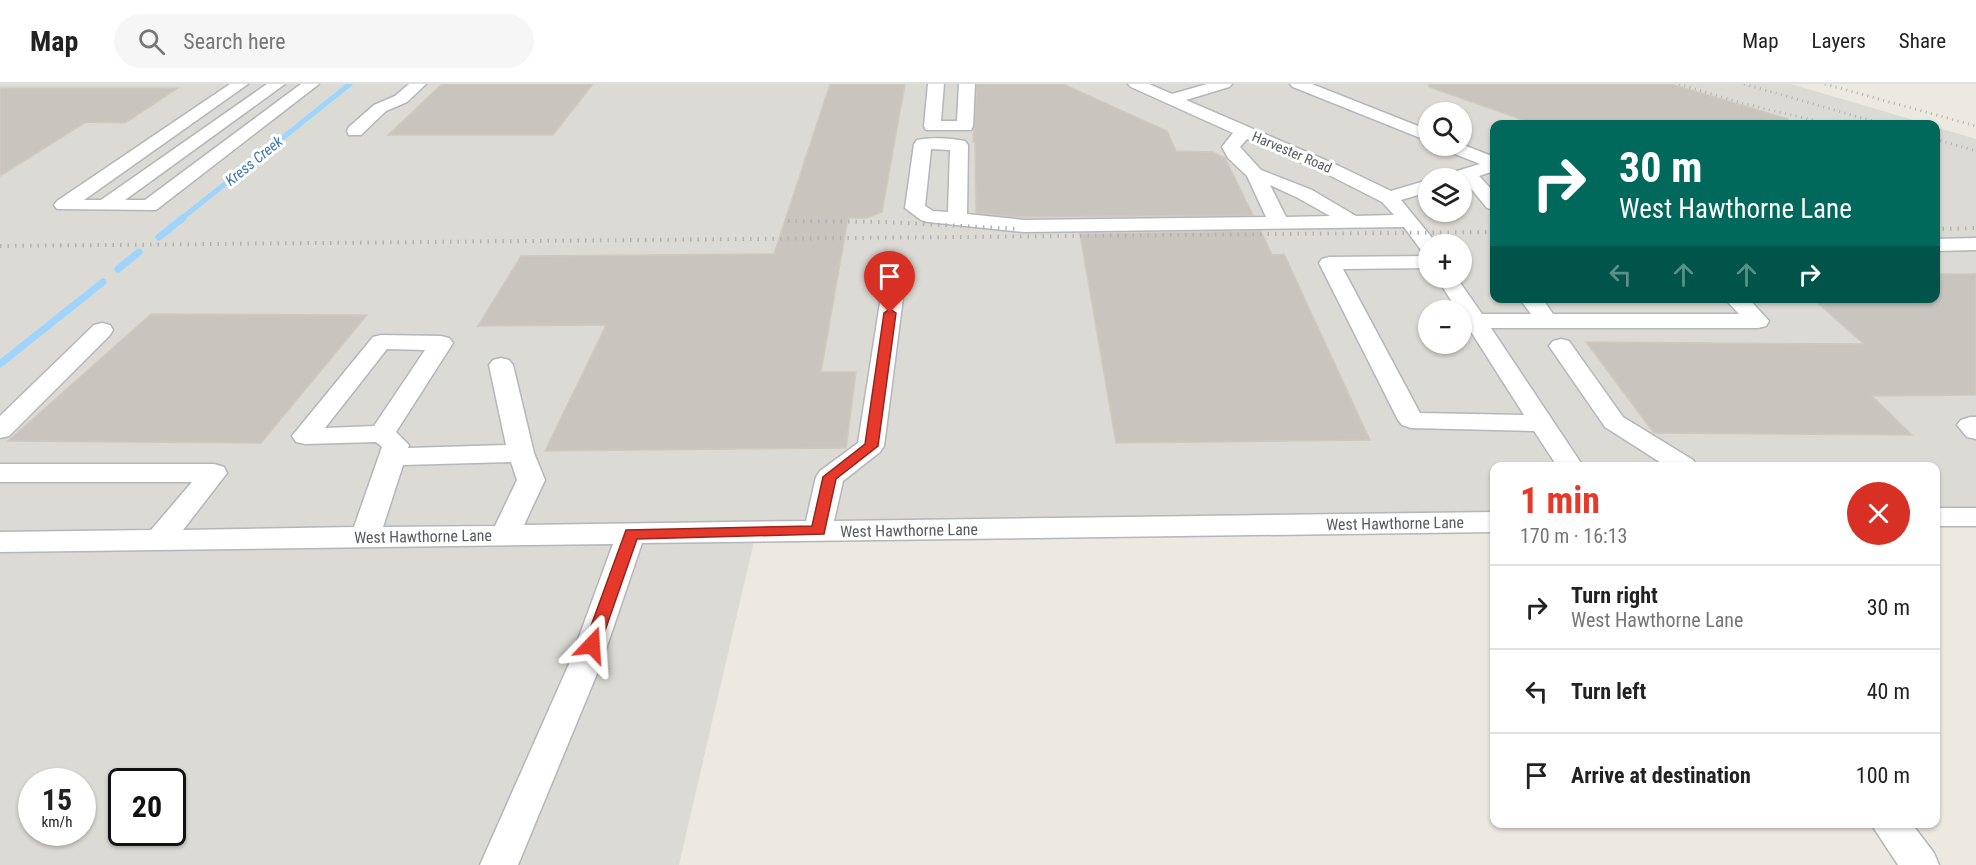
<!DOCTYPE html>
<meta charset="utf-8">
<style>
:root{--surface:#fff;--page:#f6f6f6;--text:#222;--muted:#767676;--line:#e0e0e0;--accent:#e5392c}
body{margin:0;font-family:"Roboto Condensed",sans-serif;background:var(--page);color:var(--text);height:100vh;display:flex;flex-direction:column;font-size:22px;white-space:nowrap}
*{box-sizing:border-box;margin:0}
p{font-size:20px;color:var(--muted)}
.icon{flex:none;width:33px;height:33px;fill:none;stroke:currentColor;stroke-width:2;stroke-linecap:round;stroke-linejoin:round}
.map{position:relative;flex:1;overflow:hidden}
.side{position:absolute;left:1490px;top:378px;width:450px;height:366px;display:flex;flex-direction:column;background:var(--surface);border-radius:12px;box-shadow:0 2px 4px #0004}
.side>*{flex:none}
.hud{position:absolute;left:1490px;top:36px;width:450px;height:183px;border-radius:12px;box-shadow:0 2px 4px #0004;background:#00695c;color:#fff;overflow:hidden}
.controls{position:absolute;left:1418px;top:18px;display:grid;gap:12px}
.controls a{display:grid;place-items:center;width:54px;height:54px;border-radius:50%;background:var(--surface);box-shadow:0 2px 4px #0004;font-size:30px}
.speed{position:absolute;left:18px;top:684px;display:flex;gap:12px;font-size:30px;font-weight:700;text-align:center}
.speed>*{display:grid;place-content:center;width:78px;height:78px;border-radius:50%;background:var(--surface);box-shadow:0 2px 4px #0004;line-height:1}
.speed small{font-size:15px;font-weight:400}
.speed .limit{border:3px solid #111;border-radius:9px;background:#fff;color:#111}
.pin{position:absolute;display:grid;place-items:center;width:51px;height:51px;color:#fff;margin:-62px -26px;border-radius:50% 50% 50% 0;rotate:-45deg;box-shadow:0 0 6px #0007}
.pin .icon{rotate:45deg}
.me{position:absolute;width:66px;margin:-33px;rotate:20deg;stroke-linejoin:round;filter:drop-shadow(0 0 4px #0008)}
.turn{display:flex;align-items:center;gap:21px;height:126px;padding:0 30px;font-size:27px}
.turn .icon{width:78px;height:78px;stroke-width:2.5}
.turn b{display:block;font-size:42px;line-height:51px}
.lanes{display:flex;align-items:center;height:57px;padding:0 30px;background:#0003;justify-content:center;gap:30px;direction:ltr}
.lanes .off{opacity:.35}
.round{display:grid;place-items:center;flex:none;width:63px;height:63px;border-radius:32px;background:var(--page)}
.headline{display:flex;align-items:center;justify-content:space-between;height:102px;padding:0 30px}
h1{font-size:36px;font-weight:700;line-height:45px;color:var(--accent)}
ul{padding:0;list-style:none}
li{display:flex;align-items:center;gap:18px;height:84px;padding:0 30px;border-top:2px solid var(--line)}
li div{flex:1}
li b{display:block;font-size:22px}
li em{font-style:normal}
header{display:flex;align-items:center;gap:36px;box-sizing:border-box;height:84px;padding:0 30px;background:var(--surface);border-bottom:2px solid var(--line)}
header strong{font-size:28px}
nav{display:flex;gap:33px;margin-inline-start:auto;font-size:21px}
.search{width:420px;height:54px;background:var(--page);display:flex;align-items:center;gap:15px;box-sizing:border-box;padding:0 21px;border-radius:33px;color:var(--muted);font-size:22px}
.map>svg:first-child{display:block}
.industrial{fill:#dcdad4;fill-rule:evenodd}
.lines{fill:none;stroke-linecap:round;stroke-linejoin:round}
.stream-far1{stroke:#9ed4fd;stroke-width:5}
.stream{stroke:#9ed4fd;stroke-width:7}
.building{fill:#c8c5bf;stroke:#d0cabe;stroke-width:1.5}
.minor-casing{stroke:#b3b6ba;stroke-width:3}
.minor{fill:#fff;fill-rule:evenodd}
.rail-far1{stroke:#b1b2b2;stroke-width:3;stroke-dasharray:1 4.5;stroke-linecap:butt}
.rail{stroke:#b1b2b2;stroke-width:4;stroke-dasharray:1.5 6;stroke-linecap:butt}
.route{fill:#e5392c;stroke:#95251d;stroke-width:1.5}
.labels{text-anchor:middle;stroke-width:6;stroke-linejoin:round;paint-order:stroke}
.far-street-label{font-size:14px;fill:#585c61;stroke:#fff}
.far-water-label{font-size:15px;font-style:italic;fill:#3d75ae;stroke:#fff}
.street-label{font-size:16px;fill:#585c61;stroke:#fff}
</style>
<header>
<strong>Map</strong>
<div class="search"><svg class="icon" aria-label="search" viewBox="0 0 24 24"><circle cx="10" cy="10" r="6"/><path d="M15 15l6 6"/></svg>Search here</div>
<nav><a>Map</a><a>Layers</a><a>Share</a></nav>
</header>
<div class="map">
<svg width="1976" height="781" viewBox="0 0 1976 781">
<rect width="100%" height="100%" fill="#ebe9e0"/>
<path class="industrial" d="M 0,0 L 1791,0 L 1927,40 L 1494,40 L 1494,214 L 1935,214 L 1935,43 L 1976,55 L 1976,441 L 1935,441 L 1935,382 L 1494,382 L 1494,446 L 754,457 L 679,781 L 0,781 ZM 1428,28 L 1461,28 L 1461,62 L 1428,62 ZM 1428,94 L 1461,94 L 1461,128 L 1428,128 ZM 1428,160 L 1461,160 L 1461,194 L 1428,194 ZM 1428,226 L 1461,226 L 1461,260 L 1428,260 ZM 32,698 L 82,698 L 82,748 L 32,748 ZM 122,698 L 172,698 L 172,748 L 122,748 Z"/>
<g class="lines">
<path class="stream-far1" d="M 181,135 L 350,0"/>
<path class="stream" d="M 159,153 L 183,134
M 118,185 L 139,168
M 0,280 L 103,198"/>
</g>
<path class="building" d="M 442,0 L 593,0 L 553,51 L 388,51 Z
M 830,0 L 905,0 L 882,128 L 867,134 L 848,134 L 821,288 L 856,288 L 846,364 L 545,367 L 606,241 L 478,242 L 521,172 L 774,170 Z
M 977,0 L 1063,0 L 1167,47 L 1176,67 L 1213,68 L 1225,74 L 1253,131 L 1017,133 L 976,129 L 975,58 L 973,58 Z
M 1429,0 L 1671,0 L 1788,35 L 1787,40 L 1535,40 L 1429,3 Z
M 0,4 L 178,4 L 125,39 L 86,38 L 0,92 Z
M 1261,147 L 1272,171 L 1284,170 L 1370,356 L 1116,359 L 1080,150 Z
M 1935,190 L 1976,190 L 1976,311 L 1872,312 L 1912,351 L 1654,349 L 1586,258 L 1864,260 L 1812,214 L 1935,214 Z
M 151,230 L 367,231 L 261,359 L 8,357 Z"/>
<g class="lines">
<g class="minor-casing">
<path id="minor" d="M 230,0 L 248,0 L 84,116 L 101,116 L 267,0 L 285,0 L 125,116 L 145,116 L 301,0 L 319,0 L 156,126 L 57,125 L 54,121 L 57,117 Z
M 409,0 L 426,0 L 407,18 L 386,27 L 361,51 L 349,51 L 347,47 L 349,43 L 374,21 L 395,12 Z
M 928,0 L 944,0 L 941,37 L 957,37 L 959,0 L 975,0 L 973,42 L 971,46 L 926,46 L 924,42 Z
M 1128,0 L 1149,0 L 1172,10 L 1207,0 L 1232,0 L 1229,3 L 1186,16 L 1339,82 L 1391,107 L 1428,96 L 1428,108 L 1401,116 L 1437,160 L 1428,160 L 1428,168 L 1421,166 L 1404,143 L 1024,148 L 928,138 L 921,136 L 905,124 L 914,60 L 917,56 C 931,53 951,54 965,57 L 968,61 L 967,130 L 1024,136 L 1266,133 L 1247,92 L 1228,74 L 1222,63 L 1233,49 L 1131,3 ZM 1247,55 L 1327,90 L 1382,118 L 1394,131 L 1356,132 L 1312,106 L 1261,86 L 1240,63 ZM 931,65 L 950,66 L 948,128 L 933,127 L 925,122 ZM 1270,101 L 1298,114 L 1330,132 L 1286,133 Z
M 1290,0 L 1312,0 L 1428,46 L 1428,57 L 1293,3 Z
M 1461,60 L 1494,73 L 1494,87 L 1479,92 L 1494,108 L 1494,126 L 1487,124 L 1464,96 L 1461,97 L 1461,94 L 1444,94 L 1447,90 L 1480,80 L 1445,66 L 1442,62 Z
M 1976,154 L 1976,166 L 1935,167 L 1935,155 Z
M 1428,172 L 1428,184 L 1343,185 L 1420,329 L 1524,331 L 1461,232 L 1461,226 L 1457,226 L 1437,194 L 1457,194 L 1482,230 L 1531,230 L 1519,214 L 1542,214 L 1553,230 L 1739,230 L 1724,214 L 1748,214 L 1769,237 L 1766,242 L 1758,244 L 1491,244 L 1583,382 L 1557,382 L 1534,347 L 1411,344 L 1402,341 L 1398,336 L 1319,179 L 1322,175 L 1329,173 Z
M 893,200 L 901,201 L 904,206 L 884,362 L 880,368 L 843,397 L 834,437 L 1494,428 L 1494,448 L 642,459 L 601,580 L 518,781 L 480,781 L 569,580 L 613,460 L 0,468 L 0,448 L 151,446 L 192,398 L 0,398 L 0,380 L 214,380 L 224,383 L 227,389 L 183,446 L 354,443 L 382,363 L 376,358 L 305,360 L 296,358 L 292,352 L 373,253 L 381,251 L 441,252 L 449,254 L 453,259 L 396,348 L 409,361 L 408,364 L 506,361 L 489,281 L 493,276 L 501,274 L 509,276 L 513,281 L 534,369 L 545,396 L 524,441 L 806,437 L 816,393 L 820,387 L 858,359 L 882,206 L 885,201 ZM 387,265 L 425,266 L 374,342 L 325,344 ZM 511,378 L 517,396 L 495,442 L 383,443 L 403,381 Z
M 102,239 L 110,241 L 113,246 L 110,251 L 9,352 L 0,354 L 0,332 L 94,241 Z
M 1561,255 L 1569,257 L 1623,333 L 1693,376 L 1697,382 L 1666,382 L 1605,343 L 1549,262 L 1553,257 Z
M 1970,333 L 1976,333 L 1976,355 L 1967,353 L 1957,341 L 1961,336 Z
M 1935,424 L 1976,424 L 1976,442 L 1935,442 Z
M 1871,740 L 1912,740 L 1934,769 L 1939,781 L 1898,781 Z"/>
</g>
<use href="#minor" class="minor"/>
<path class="rail-far1" d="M 1679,0 L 1741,19 L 1829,40
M 1744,0 L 1883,40
M 1825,0 L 1976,42
M 1935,55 L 1976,67"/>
<path class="rail" d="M 788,137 L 887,138 L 1018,145
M 1935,145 L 1976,144
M 0,162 L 1494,148"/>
</g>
<path class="route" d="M 890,225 L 896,229 L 878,362 L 836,395 L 824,450 L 637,455 L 600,561 L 598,566 L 592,567 L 586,566 L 584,561 L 626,446 L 812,442 L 823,393 L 865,360 L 884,229 Z"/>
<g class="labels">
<g class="far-street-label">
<text transform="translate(1292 68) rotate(23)" y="5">Harvester Road</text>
</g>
<g class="far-water-label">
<text transform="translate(254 77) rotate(-39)" y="5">Kress Creek</text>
</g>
<g class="street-label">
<text transform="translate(1395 439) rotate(-1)" y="6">West Hawthorne Lane</text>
<text transform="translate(909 446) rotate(-1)" y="6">West Hawthorne Lane</text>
<text transform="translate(423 452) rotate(-1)" y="6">West Hawthorne Lane</text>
</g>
</g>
</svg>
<div class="controls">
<a><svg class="icon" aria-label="search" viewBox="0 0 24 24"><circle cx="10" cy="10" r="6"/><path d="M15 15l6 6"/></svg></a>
<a><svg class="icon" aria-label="layers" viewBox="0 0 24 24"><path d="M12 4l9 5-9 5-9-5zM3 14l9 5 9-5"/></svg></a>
<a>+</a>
<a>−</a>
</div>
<div class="speed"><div>15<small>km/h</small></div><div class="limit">20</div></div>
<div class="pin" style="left:890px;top:229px;background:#d93025"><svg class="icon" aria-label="arrive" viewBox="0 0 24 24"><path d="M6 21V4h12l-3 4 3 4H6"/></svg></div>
<svg class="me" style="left:592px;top:561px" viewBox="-20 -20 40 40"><path d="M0-17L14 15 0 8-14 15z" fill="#e5392c" stroke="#fff" stroke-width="4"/></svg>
<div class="hud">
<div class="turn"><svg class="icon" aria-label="right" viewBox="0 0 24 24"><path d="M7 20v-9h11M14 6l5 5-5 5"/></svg><div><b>30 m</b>West Hawthorne Lane</div></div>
<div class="lanes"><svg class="icon off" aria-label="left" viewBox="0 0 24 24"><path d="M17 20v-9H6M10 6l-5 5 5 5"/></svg><svg class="icon off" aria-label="ahead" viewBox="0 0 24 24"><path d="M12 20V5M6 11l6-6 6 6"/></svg><svg class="icon off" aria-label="ahead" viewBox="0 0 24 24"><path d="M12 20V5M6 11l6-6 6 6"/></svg><svg class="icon" aria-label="right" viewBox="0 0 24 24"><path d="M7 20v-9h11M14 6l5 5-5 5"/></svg></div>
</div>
<section class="side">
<div class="headline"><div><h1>1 min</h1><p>170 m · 16:13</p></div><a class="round" style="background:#d93025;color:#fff"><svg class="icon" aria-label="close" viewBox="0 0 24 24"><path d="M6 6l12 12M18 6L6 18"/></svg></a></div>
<ul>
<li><svg class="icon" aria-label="right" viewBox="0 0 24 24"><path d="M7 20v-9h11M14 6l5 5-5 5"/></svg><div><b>Turn right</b><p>West Hawthorne Lane</p></div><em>30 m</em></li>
<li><svg class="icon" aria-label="left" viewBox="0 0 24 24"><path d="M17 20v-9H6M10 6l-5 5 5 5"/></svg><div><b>Turn left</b></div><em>40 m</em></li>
<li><svg class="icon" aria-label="arrive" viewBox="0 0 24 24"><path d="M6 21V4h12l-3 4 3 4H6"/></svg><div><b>Arrive at destination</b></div><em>100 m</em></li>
</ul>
</section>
</div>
